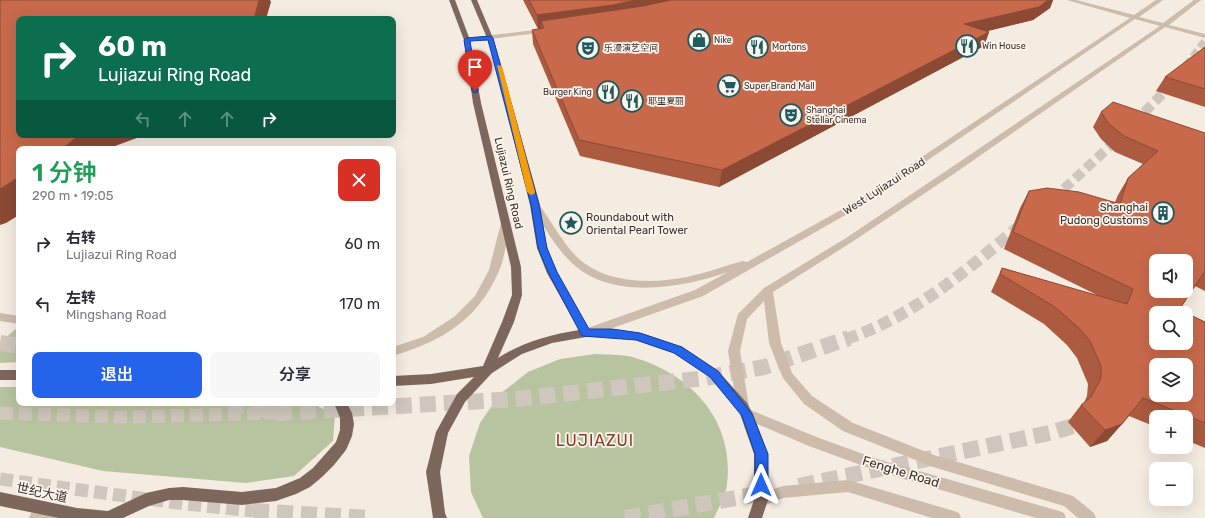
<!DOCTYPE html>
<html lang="zh">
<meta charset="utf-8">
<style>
:root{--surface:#fff;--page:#f7f7f7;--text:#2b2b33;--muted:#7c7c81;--accent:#2563eb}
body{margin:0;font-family:Rubik,"Noto Sans SC",sans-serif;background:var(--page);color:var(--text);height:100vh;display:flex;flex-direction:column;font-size:15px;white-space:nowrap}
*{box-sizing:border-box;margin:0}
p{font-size:13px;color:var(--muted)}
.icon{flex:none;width:22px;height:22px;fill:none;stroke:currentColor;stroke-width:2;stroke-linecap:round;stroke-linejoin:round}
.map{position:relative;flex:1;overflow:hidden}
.details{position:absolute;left:16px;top:146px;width:380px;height:260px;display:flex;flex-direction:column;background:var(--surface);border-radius:8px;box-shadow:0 4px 16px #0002}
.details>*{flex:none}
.banner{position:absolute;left:16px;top:16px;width:380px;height:122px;border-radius:8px;box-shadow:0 4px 16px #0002;background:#0b6e4f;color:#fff;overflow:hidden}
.controls{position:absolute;left:1149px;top:254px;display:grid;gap:8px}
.controls a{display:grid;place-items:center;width:44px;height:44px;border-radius:8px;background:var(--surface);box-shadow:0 4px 16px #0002;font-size:20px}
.pin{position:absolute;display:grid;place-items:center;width:34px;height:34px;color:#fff;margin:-41px -17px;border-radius:50% 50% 50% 0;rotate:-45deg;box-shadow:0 0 4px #0007}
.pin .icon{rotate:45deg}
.me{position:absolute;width:44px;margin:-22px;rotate:0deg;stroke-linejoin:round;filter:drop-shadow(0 0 3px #0008)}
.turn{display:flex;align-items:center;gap:14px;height:84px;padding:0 16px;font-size:18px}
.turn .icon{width:52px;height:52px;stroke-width:2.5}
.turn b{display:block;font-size:28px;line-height:34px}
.lanes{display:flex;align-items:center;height:38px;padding:0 16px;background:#0003;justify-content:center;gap:20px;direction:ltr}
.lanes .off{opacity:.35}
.round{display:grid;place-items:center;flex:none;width:42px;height:42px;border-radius:8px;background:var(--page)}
.head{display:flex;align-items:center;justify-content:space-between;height:68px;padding:0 16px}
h1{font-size:24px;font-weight:600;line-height:30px;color:#1e9e55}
.primary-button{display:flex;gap:8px;margin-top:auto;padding:8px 16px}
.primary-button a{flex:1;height:46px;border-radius:8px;background:var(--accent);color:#fff;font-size:16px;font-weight:600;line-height:46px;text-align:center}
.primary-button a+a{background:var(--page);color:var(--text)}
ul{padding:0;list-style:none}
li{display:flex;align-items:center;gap:12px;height:60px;padding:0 16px}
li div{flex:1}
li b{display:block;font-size:15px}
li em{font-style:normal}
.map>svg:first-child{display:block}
.green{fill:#b8c4a0}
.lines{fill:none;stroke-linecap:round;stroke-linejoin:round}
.major-tunnel{stroke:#cfc6bd;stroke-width:13;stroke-dasharray:13 6;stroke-linecap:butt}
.highway-tunnel-far3{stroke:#cfc6bd;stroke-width:8;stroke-dasharray:8 3.5;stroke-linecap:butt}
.highway-tunnel-far2{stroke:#cfc6bd;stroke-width:10;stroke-dasharray:10 5;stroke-linecap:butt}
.highway-tunnel-far1{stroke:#cfc6bd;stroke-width:12;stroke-dasharray:12 6;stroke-linecap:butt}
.highway-tunnel{stroke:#cfc6bd;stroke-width:16;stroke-dasharray:16 8;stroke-linecap:butt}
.minor{fill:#cdbbac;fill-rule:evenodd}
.major{fill:#7d675c;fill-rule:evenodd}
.wall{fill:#ac5a40}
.shaded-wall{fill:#8c4a34}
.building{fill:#c8694b;stroke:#8c4a34;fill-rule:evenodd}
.route{fill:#2563eb;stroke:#184099}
.slow{fill:#f59e0b}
.labels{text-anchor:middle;stroke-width:3.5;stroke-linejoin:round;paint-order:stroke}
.far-poi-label{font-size:9px;fill:#3b302b;stroke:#fbf5ee;text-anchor:start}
.street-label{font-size:11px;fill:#3b302b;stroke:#fbf5ee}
.poi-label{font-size:11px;fill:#3b302b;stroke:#fbf5ee;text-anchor:end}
.near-street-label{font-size:13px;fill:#3b302b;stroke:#fbf5ee}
.near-quarter-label{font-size:16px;letter-spacing:1px;fill:#8c3b22;stroke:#fbf5ee}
</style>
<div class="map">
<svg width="1205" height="518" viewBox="0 0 1205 518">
<rect width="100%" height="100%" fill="#f4ebe1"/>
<path class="green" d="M 19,326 L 19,362 L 0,363 L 0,343 Z
M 595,354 C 607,355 621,354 632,357 C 690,373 735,420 727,484 C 726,495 719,507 714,518 L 483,518 L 471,492 L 469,456 L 480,423 L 500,394 L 528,372 L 560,359 Z
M 0,387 L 19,387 L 19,403 L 312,403 L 335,415 L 333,441 L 294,476 L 246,483 L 103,471 L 0,447 Z"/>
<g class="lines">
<path class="major-tunnel" d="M 0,413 L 123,417 L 280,413
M 0,479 L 177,503 L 253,511"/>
<path class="highway-tunnel-far3" d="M 1186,66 L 1205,41
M 1168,88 L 1174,82"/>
<path class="highway-tunnel-far2" d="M 1134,123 L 1169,87
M 1053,199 L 1121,136"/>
<path class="highway-tunnel-far1" d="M 1050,201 L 1054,198
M 846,339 C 913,317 968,269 1022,224"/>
<path class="highway-tunnel" d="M 0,343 L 19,346
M 229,403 L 280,413 L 517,399 L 706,378 L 764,367 L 849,338
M 799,486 L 1054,432 L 1088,421
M 253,511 L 370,518
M 625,518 L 769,492"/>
<path class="minor" d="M 1067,0 L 1076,0 L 1134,15 L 1156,0 L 1163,0 L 1139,17 L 1163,23 L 1194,0 L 1201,0 L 1169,25 L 1205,34 L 1205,38 L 1165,27 L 955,173 L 852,242 L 773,292 L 781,343 L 792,373 L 812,396 L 853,423 L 934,455 L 1073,496 L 1094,513 L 1096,518 L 1078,518 L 1064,506 L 933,467 L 843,431 L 804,404 L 783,378 L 769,343 L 764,301 L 747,319 L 740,351 L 749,407 L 748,409 L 819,438 L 877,459 L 1059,511 L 1064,513 L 1066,518 L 1036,518 L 877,471 L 809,446 L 743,418 L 741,414 L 742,412 L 739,411 L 737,407 L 728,351 L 738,314 L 764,288 L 846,238 L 949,169 L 1160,26 L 1135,19 L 856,209 L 703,296 L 590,336 L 586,337 L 582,336 L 580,333 L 582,330 L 695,290 L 728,272 C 682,288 610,301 571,262 C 554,246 543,224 530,205 L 532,203 L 538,203 C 551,221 562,242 577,257 C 605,284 652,284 687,277 C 706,273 724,266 743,261 L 747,262 L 850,205 L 1130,18 Z
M 544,29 L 547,31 L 546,32 L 467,42 L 464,40 L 467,38 Z
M 506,220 L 511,223 C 507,238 505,256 499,271 C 478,320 442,341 393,356 L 393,347 L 423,337 L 454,317 L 475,296 L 489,270 L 501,223 Z
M 0,313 L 19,316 L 19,324 L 0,321 Z
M 848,480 L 954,511 L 959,513 L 961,518 L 932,518 L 848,492 L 783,498 L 761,507 L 756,505 L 754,500 L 756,495 L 783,486 Z
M 66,509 L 71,511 L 73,516 L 72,518 L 29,518 L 31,513 L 36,511 Z"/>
<path class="major" d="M 449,0 L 455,0 L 470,40 L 481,103 L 521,267 L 522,295 L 514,322 L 498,358 C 523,342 549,335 579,330 L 547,273 L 537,248 L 530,205 L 496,68 L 487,38 L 471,0 L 477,0 L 493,38 L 502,68 L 540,205 L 547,248 L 557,273 L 589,329 L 612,329 L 641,333 L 682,347 L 718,371 L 747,403 L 753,414 L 768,454 L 768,500 L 762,518 L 748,518 L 754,500 L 754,454 L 739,411 L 710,377 L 674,353 L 636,340 L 612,337 L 586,337 L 552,343 L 522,354 L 492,373 L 465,402 L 448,433 L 440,472 L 445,513 L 447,518 L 433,518 L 426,472 L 436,432 L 457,394 L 474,377 L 431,384 L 393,386 L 393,376 L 431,374 L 483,366 L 502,322 L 512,295 L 511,267 L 473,103 L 464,40 Z
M 0,370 L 19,370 L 19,380 L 0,380 Z
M 334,403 L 347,403 L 352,413 L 354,424 L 352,436 L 346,450 L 334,465 L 322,477 L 310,487 L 296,494 L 276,501 L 242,505 L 183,500 L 169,500 L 149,506 L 123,518 L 59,518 L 0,506 L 0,492 L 77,508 L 108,511 L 146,493 L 169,488 L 183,487 L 242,492 L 276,488 L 300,478 L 313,468 L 336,442 L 340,430 L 340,418 Z"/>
</g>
<path class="wall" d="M 523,0 L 1053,0 L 1050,8 L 1033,20 L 988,31 L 989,32 L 984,46 L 719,187 L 580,156 L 533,44 L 532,30 L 538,29 Z
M 1205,47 L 1205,107 L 1156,91 L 1165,77 Z
M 1101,112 L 1205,133 L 1205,291 L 1195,286 L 1179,310 L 1205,322 L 1205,448 L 1186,440 L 1186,417 L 1156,417 L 1156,427 L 1129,416 L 1107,441 L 1090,447 L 1068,422 L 1081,405 L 1084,403 L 1087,396 L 1088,384 L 1077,358 L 1067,345 L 1044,324 L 991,292 L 1002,268 L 1099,296 L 1004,249 L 1020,208 L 1029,191 L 1115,202 L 1118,195 L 1128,178 L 1143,164 L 1115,152 L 1101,139 L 1093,127 Z"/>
<path class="shaded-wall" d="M 259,0 L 270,0 L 271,2 L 266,19 L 254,19 Z
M 636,0 L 693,0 L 541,21 L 541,29 L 538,29 L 537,15 Z
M 1048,0 L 1053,0 L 1050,8 L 1033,20 L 958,38 L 964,24 Z
M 989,32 L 984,46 L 719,187 L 722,170 Z
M 79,135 L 145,135 L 115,146 L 111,149 L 62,149 Z
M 19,177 L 19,215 L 6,223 L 0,225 L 0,189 Z
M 1122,424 L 1107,441 L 1090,447 L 1105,430 Z"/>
<path class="building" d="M 0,0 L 259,0 L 254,19 L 19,19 L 19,135 L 79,135 L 62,149 L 19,149 L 19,177 L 0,189 Z
M 529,0 L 636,0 L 613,5 L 537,15 Z
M 671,0 L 1048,0 L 1039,7 L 964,24 L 989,32 L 722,170 L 579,140 L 532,30 L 544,28 L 541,21 L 643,6 Z
M 1205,47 L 1205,89 L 1165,77 Z
M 1113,102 L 1205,133 L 1205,271 L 1179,310 L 1185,313 L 1156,313 L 1156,343 L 1186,343 L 1186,313 L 1205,322 L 1205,423 L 1143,398 L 1122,424 L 1105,430 L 1081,405 L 1091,397 L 1101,378 L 1101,366 L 1090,341 L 1079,328 L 1055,307 L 1000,274 L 1002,268 L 1127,304 L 1133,289 L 1013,232 L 1029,191 L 1047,188 L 1079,192 L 1120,204 L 1128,178 L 1158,151 L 1124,136 L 1109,124 L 1101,112 ZM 1156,261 L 1186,261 L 1186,291 L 1156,291 ZM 1156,365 L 1186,365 L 1186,395 L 1156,395 Z"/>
<path class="route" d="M 490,36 L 493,38 L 539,205 L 547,248 L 557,272 L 589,329 L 612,329 L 640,333 L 682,347 L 718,371 L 752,414 L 768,454 L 768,485 L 766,489 L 761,491 L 757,489 L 755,485 L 755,454 L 742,416 L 710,377 L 674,353 L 636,340 L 582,336 L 548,272 L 538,248 L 531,205 L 488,40 L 470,41 L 478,91 L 475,93 L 472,91 L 464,40 L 466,38 Z"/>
<path class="slow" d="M 497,65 L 502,66 L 535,192 L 534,194 L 531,195 L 527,192 Z"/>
<defs>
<g id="shop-ring" transform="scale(1.15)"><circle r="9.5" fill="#fbf5ee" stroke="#1f5a5e" stroke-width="1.5"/><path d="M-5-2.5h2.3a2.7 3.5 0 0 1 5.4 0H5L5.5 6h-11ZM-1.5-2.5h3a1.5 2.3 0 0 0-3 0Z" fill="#1f5a5e"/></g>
<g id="restaurant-ring" transform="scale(1.15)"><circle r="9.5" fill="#fbf5ee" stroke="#1f5a5e" stroke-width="1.5"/><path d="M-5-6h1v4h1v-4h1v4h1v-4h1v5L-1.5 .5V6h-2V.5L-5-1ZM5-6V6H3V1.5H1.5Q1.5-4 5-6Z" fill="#1f5a5e"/></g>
<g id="theatre-ring" transform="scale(1.15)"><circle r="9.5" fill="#fbf5ee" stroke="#1f5a5e" stroke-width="1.5"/><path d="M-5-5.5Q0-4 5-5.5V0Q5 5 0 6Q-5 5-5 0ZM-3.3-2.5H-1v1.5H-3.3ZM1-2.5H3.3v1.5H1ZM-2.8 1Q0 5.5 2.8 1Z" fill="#1f5a5e"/></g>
<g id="supermarket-ring" transform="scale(1.15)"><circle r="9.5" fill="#fbf5ee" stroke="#1f5a5e" stroke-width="1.5"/><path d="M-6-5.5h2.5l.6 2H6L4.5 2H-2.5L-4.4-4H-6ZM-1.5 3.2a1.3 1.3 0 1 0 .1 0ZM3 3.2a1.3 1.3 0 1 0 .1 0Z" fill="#1f5a5e"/></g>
<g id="building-ring" transform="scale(1.15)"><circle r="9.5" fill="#fbf5ee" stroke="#1f5a5e" stroke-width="1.5"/><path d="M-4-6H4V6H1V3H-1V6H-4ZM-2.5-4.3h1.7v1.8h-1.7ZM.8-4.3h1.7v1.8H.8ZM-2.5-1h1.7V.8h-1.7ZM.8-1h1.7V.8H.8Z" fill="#1f5a5e"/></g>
<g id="sight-ring" transform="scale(1.15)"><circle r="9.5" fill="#fbf5ee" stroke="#1f5a5e" stroke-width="1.5"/><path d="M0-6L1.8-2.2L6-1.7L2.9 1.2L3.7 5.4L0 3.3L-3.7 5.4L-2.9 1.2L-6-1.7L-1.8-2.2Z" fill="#1f5a5e"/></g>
</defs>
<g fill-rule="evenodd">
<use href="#shop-ring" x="699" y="40"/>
<use href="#restaurant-ring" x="967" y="46"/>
<use href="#restaurant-ring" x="757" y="47"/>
<use href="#theatre-ring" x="588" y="48"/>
<use href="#supermarket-ring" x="729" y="86"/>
<use href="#restaurant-ring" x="608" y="92"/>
<use href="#restaurant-ring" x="632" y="101"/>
<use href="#theatre-ring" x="791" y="115"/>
<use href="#building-ring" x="1163" y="213"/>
<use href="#sight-ring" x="571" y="223"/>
</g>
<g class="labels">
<g class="far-poi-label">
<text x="714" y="43">Nike</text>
<text x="982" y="49">Win House</text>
<text x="772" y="50">Mortons</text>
<text x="604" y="51">乐漫演艺空间</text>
<text x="744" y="89">Super Brand Mall</text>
<text x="592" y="95" text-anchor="end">Burger King</text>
<text x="648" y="104">耶里夏丽</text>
<text x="806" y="113">Shanghai<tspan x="806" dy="10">Stellar Cinema</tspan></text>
</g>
<g class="street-label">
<text transform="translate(509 183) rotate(77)" y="4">Lujiazui Ring Road</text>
<text transform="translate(884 186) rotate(-33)" y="4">West Lujiazui Road</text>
</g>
<g class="poi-label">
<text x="1148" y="211">Shanghai<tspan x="1148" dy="13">Pudong Customs</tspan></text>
<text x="586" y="221" text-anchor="start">Roundabout with<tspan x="586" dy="13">Oriental Pearl Tower</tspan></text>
</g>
<g class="near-street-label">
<text transform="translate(901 471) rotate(17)" y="5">Fenghe Road</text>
<text transform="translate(42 492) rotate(12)" y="5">世纪大道</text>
</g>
<g class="near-quarter-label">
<text x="595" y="446">LUJIAZUI</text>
</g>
</g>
</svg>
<div class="controls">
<a><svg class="icon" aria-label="sound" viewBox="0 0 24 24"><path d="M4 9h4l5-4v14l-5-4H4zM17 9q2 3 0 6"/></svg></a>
<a><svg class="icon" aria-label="search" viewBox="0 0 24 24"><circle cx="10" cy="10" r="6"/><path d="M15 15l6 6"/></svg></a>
<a><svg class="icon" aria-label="layers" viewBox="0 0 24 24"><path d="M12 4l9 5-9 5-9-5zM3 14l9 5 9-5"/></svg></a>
<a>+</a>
<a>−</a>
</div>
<div class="pin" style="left:475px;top:91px;background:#d93025"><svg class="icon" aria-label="arrive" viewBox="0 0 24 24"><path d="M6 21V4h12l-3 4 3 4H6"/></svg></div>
<svg class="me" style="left:761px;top:485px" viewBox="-20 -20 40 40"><path d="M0-17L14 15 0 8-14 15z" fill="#2563eb" stroke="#fff" stroke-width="4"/></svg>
<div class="banner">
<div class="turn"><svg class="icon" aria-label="right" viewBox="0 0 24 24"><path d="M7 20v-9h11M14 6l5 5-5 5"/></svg><div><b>60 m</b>Lujiazui Ring Road</div></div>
<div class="lanes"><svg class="icon off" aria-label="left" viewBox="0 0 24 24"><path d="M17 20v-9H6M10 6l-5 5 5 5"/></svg><svg class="icon off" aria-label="ahead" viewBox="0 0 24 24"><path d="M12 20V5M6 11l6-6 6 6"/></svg><svg class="icon off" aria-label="ahead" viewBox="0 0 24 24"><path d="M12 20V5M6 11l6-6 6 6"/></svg><svg class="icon" aria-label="right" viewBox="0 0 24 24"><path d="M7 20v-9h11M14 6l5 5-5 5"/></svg></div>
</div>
<section class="details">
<div class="head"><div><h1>1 分钟</h1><p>290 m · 19:05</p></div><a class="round" style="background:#d93025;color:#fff"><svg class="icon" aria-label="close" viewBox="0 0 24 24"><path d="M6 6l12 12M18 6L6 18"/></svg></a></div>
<ul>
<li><svg class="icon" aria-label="right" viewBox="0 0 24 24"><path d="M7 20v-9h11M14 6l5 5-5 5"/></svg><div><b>右转</b><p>Lujiazui Ring Road</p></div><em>60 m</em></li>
<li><svg class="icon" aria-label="left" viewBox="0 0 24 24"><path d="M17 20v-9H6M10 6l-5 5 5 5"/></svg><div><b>左转</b><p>Mingshang Road</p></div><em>170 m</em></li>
</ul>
<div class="primary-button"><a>退出</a><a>分享</a></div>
</section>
</div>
